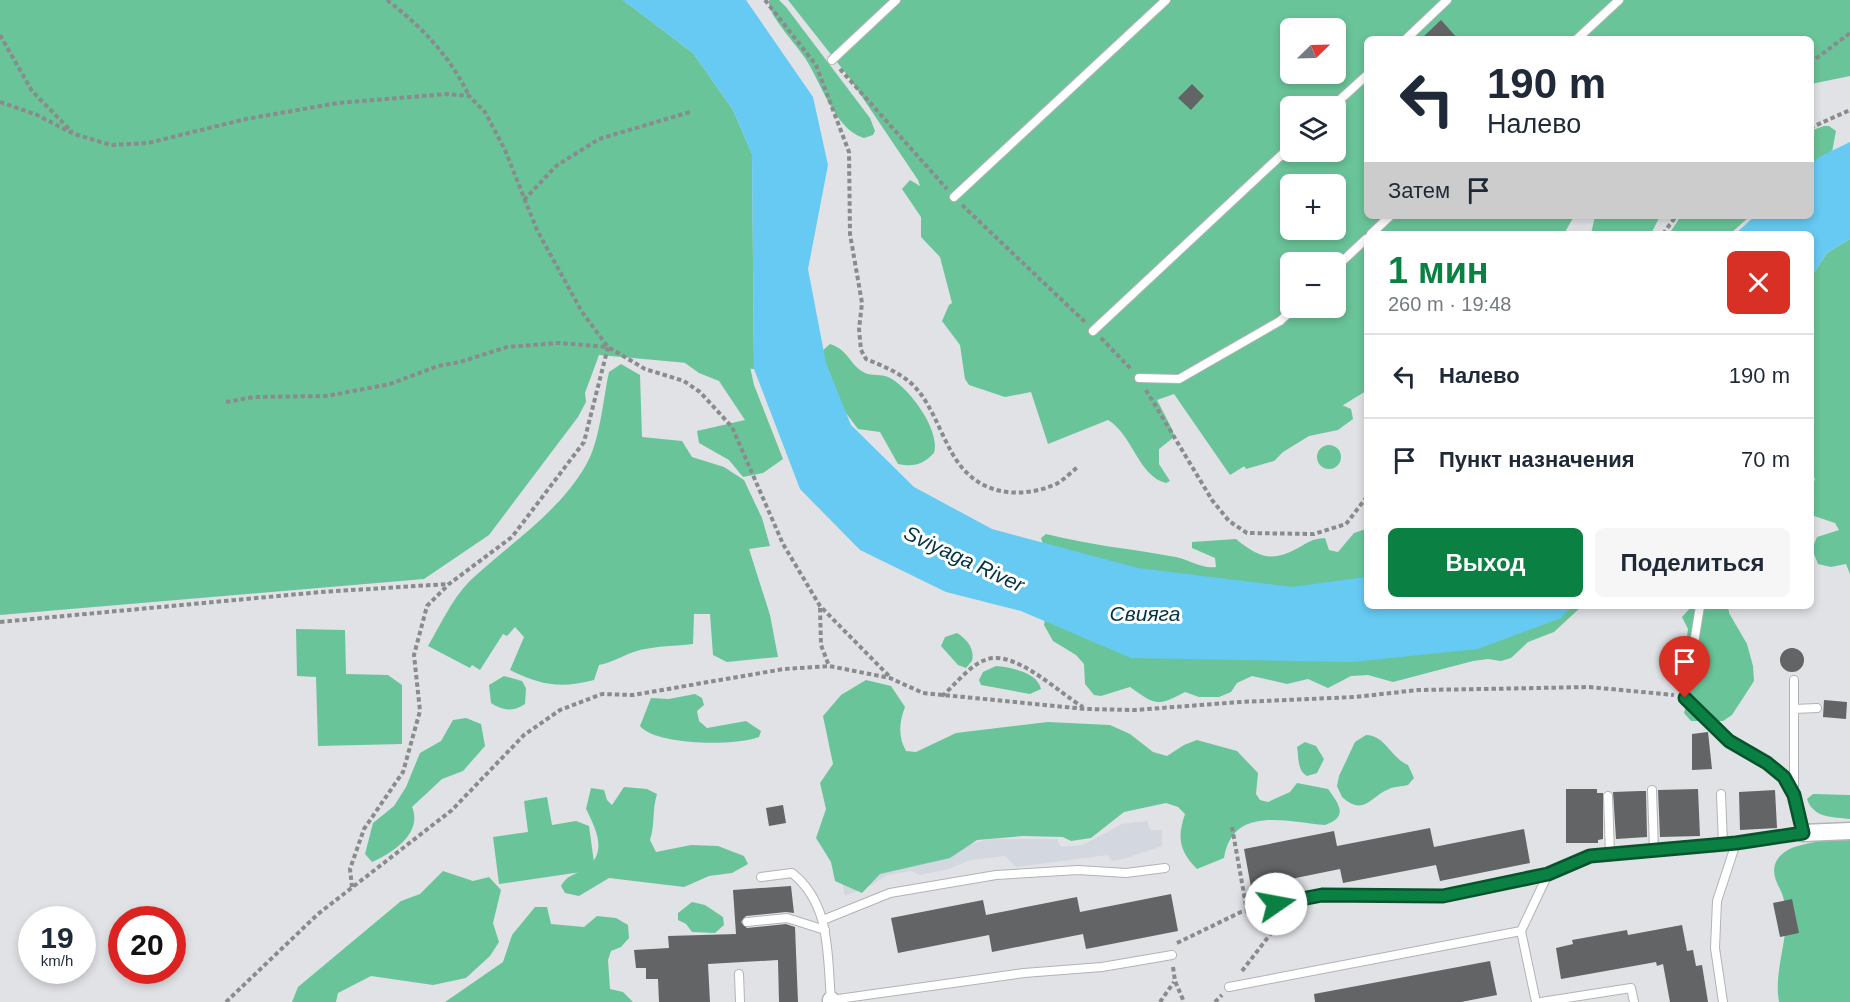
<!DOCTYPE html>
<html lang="ru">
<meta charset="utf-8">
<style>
:root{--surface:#fff;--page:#f6f6f7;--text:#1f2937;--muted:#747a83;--line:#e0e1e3;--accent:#0b8043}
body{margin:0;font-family:Arial,sans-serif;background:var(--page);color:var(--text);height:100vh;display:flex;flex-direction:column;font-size:22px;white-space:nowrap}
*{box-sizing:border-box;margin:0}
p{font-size:20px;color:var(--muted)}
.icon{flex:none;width:33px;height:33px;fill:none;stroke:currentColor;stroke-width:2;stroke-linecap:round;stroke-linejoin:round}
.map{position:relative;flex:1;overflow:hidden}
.sheet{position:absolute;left:1364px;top:231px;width:450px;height:378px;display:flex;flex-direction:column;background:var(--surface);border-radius:9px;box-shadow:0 3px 9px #0003}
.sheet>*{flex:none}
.banner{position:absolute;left:1364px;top:36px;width:450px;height:183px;border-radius:9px;box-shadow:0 3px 9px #0003;background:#fff;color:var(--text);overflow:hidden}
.needle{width:39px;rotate:67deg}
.buttons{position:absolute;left:1280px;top:18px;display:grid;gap:12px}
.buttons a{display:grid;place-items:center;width:66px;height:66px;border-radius:9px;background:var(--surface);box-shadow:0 3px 9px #0003;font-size:30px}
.speed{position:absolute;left:18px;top:906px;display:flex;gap:12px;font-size:30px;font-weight:700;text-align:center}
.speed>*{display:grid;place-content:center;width:78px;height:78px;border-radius:50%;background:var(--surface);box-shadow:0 3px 9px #0003;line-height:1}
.speed small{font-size:15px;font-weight:400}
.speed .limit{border:9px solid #d22;background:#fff;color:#111}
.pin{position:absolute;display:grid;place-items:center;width:51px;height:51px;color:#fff;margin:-62px -26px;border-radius:50% 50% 50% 0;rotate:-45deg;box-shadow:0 0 6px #0007}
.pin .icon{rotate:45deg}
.me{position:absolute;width:66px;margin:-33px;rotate:78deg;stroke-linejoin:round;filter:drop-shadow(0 0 4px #0008)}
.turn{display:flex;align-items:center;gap:21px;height:126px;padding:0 24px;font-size:27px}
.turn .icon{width:78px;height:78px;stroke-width:2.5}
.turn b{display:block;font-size:42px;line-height:51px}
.then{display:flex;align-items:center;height:57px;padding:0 24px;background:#0003;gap:12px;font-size:22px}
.round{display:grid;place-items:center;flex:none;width:63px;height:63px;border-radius:9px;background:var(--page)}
.head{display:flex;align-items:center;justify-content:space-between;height:102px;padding:0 24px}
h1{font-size:36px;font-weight:700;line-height:45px;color:var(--accent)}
.action{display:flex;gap:12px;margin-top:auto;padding:12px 24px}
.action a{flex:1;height:69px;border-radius:9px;background:var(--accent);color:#fff;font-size:24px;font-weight:700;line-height:69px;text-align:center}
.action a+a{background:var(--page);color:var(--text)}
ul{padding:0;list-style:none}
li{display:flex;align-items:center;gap:18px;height:84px;padding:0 24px;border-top:2px solid var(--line)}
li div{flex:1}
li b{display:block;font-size:22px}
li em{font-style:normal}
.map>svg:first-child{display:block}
.built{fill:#d2d7e0}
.green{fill:#6ac499;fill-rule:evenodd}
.forest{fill:#69c599}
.water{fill:#66caf3}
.building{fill:#626466}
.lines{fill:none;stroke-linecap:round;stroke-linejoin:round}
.service-casing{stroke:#b2b3b5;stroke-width:10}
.minor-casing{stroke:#b2b3b5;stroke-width:19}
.path{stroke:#8a8b8d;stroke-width:4;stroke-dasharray:4.5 3;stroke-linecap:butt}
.service{stroke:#fff;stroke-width:8}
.minor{stroke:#fff;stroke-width:16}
.route-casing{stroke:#07532c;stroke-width:15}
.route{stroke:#0b8043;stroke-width:10}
.labels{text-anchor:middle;stroke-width:6;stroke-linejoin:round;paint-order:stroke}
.water-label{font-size:21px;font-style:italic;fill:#043444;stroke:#fff}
</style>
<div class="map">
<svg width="1850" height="1002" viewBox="0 0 1850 1002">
<rect width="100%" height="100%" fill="#e1e2e5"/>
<path class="built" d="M 1147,821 L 1150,830 L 1162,830 L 1162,846 L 1123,859 L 1112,861 L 1108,855 L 1016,867 L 1005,856 L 970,860 L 949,869 L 920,875 L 911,871 L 887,875 L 872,885 L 845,896 L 842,882 L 951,849 L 990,839 L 1057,839 L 1061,847 L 1083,845 L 1122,824 Z"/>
<path class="green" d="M 0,0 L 623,0 L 693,53 L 733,110 L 752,154 L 754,369 L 599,355 L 585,393 L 586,402 L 578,417 L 489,535 L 424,579 L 0,615 Z
M 788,0 L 1850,0 L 1850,76 L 1811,84 L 1810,39 L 1366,39 L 1366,216 L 1574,216 L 1564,234 L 1366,234 L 1366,391 L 1230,475 L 1174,394 L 1157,400 L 1173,431 L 1174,437 L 1159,449 L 1159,464 L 1170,481 L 1166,483 C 1138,476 1133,435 1108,420 L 1048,444 L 1031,392 L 1005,397 L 969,385 L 965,379 L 960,345 L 942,321 L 949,305 L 952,303 L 940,257 L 921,237 L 921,217 L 902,189 L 910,180 L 920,186 L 918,180 L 848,76 ZM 1290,28 L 1335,28 L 1335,74 L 1290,74 ZM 1290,106 L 1335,106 L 1335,152 L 1290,152 ZM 1290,184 L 1335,184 L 1335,230 L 1290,230 ZM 1290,262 L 1335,262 L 1335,308 L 1290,308 Z
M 621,364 L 640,375 L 642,437 L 682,441 L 692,457 L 724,467 L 744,480 L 762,518 L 770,546 L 749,549 L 770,615 L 778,657 L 727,662 L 713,655 L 710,614 L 694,614 L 693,644 C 676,646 657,646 640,650 C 625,654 614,662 599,665 L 594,680 C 560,689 541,685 510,670 L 524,637 L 515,627 L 507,636 L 503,634 L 480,670 L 472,665 L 470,668 L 428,646 C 441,624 454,595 473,578 C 512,542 559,512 586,465 C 600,442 603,399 609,372 Z
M 296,629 L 345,630 L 346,674 L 388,675 L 402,685 L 402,744 L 318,746 L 316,677 L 297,676 Z
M 1366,735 C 1385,735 1391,758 1408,765 L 1414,778 L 1408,785 C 1402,787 1394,786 1389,789 C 1371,796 1364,817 1342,797 L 1337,786 L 1339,776 L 1355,742 Z
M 547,797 L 552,825 L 576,821 L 589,826 L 595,870 L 499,884 L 493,837 L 528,832 L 524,801 Z"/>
<path class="forest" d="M 277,0 L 333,0 L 334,14 L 303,46 L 282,51 L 260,73 L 247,62 L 251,44 L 272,2 Z
M 398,0 L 612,0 L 689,59 L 705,85 L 693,98 L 673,105 L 669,114 L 680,124 L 706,114 L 726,120 L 748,162 L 749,362 L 754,385 L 783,459 L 763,473 L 743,477 L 729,460 L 699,443 L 697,431 L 745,420 L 719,381 L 699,373 L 678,358 L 675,345 L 678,331 L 655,317 L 630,292 L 611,294 L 595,286 L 578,232 L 595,220 L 628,211 L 632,161 L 573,51 L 538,25 L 504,29 L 494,37 L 491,61 L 474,63 L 448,33 Z
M 769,0 L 779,0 L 786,7 L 870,118 L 875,131 L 873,135 L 864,138 C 835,130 821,82 805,58 C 797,45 766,13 769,0 Z
M 1824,126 L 1829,126 L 1836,131 L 1830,163 L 1811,181 L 1810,131 Z
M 1595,216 L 1660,216 L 1651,234 L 1591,234 Z
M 1681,216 L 1750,216 L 1730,234 L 1669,234 Z
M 1085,219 L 1107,224 L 1135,246 L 1138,264 L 1122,271 C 1109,263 1079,237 1080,222 Z
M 1850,239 L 1850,574 L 1846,564 L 1831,567 L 1818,564 L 1812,549 L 1817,537 L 1839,530 L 1835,523 L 1811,515 L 1811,483 L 1815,480 L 1810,465 L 1811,277 L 1827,253 Z
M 830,344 C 849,350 850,366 865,373 C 872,376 881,374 888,377 C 908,386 941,430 934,453 C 922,465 914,467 898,464 L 880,432 L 858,429 L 836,400 L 820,353 Z
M 1275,351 L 1289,356 L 1322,396 L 1351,409 L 1353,419 L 1338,430 L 1309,436 L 1283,452 L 1274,461 L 1246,469 L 1241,461 L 1246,441 C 1236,429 1204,390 1216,374 C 1222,366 1230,372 1238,369 C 1241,367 1242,364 1244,362 C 1254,353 1262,352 1275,351 Z
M1317 457a12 12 0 1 1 24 0a12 12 0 1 1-24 0Z
M 1366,529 L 1366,582 L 1284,589 L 1180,584 L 1045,550 L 1041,538 L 1046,534 C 1089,545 1132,549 1176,557 C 1190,560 1202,569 1216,567 L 1215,558 L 1192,548 L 1192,542 L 1236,539 C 1258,557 1271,563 1298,548 C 1309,542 1311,539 1325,538 L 1329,550 L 1338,552 L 1354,533 Z
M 1582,606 L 1554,632 L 1528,642 L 1511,658 L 1501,661 L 1488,659 L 1473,661 L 1393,682 L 1368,675 L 1351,676 L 1328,688 L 1308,679 L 1287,684 L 1252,676 L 1237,683 L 1231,692 L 1219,697 L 1199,697 L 1185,692 C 1155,708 1155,704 1130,687 L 1101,696 L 1094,695 L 1085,684 L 1084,664 L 1076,655 L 1053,641 L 1044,625 L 1045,619 Z
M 1692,606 L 1728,606 L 1729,613 L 1747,644 L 1753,666 L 1754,681 L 1732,715 L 1723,721 L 1691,721 L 1684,713 L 1691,687 L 1685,651 L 1688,629 L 1682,617 Z
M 957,633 C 967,639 975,649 972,661 L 966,668 L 958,665 L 941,646 L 945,637 Z
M 996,666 C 1011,667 1038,673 1041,689 L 1030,694 L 981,685 L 979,680 L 983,672 Z
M 504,676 L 522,681 L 526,688 L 525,704 C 513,712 503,711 491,703 L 489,685 Z
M 866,680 L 891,686 L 905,707 C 899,723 898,736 906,751 L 916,752 L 956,733 L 1048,722 L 1110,725 L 1130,734 L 1153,752 L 1167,756 L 1184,745 L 1197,740 L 1237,751 L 1258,773 L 1256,794 L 1260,800 L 1268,802 L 1290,792 L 1297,783 L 1328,789 C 1339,804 1349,817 1325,825 C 1285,822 1233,805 1224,858 L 1197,869 C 1179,851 1177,837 1185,814 L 1178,807 L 1166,803 L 1124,812 L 1091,838 L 1071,841 L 1063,837 L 1023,836 L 977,840 L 950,858 L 880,874 L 862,893 L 835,881 L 831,862 L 816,838 L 826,809 L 820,783 L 833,764 L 823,716 L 841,695 Z
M 695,694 L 702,698 L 704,705 L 697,711 L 699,721 L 707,728 L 746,721 L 761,731 L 759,737 C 735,746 657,746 640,726 L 651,698 L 669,699 Z
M 466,718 L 481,724 L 485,746 L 463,771 L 442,779 L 412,807 C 423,833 393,853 372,862 L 365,854 L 373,823 L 394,806 L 406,787 L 420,753 L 441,741 L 453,720 Z
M 1305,742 L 1316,746 L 1324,759 L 1317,773 L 1307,776 C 1297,770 1299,758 1297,747 Z
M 624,787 L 647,789 L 657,794 C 652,810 655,825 650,840 L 656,852 L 691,845 L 718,846 L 744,856 L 748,864 L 732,873 L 709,876 L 684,887 L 609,878 L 579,896 L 565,893 L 561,886 C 566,876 574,875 584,869 C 609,854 596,829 586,809 L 591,788 L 604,790 L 607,800 L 612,805 Z
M 1813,794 L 1850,795 L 1850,819 C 1833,817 1813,818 1807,799 Z
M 1838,838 L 1850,840 L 1850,1002 L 1779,1002 C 1772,965 1797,924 1780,889 C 1774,878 1770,866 1781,855 C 1793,843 1821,842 1838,838 Z
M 443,871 L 473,881 L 489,877 L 501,890 L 493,923 L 499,942 L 490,956 L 466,978 L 433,985 L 371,976 L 338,993 L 336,1002 L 292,1002 L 298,987 L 401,901 L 420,894 Z
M 692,902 L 705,905 L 723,917 L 724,925 L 715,933 L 692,932 L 686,924 L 678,920 L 678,913 Z
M 535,907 L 547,907 L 551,924 L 584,927 L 597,916 L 616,918 L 628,925 L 629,938 L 621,947 L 611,951 L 608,960 L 610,989 L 623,992 L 633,1002 L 445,1002 L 503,962 L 512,935 Z"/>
<path class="water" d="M 623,0 L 746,0 L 813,97 L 828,165 L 808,269 L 826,363 L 851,425 L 914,487 L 992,529 L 1138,568 L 1292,587 L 1366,577 L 1366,606 L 1572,606 L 1561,618 L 1478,649 L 1352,662 L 1131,658 L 1021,611 L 946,592 L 860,550 L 800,489 L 754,369 L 752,154 L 733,110 L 693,53 Z
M 1850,142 L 1850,239 L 1827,253 L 1811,277 L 1810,234 L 1735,234 L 1755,216 L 1810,216 L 1811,165 L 1819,157 Z"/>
<path class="building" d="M 1441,20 L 1458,39 L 1421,39 Z
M 1192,84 L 1204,96 L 1191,110 L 1178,98 Z
M1780 660a12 12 0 1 1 24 0a12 12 0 1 1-24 0Z
M 1824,700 L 1847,702 L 1846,719 L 1823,717 Z
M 1708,732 L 1712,769 L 1692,770 L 1692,734 Z
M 1566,789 L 1597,789 L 1597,793 L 1603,793 L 1603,839 L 1598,840 L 1598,843 L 1566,843 Z
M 1698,789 L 1700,836 L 1660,837 L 1658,790 Z
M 1775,790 L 1777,828 L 1740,830 L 1739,792 Z
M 1640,791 L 1646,791 L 1647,837 L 1616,839 L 1613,792 Z
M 783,805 L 786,823 L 769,826 L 766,808 Z
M 1430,828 L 1434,847 L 1524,829 L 1530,863 L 1440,881 L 1436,865 L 1343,883 L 1340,869 L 1251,887 L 1244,849 L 1334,831 L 1337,846 Z
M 791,886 L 794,913 L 786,912 L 746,916 L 741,922 L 747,928 L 786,924 L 795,927 L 798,1002 L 779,1002 L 778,960 L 708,964 L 710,1002 L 659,1002 L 658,979 L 646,979 L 646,968 L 636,968 L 634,950 L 669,948 L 668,936 L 736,934 L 733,890 Z
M 1171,894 L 1178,931 L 1086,949 L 1083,934 L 992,952 L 989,935 L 898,953 L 891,918 L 983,900 L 986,915 L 1077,897 L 1080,912 Z
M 1792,899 L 1799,933 L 1780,937 L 1773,903 Z
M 1682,925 L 1687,951 L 1693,950 L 1696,966 L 1702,965 L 1708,1002 L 1670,1002 L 1663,964 L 1657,966 L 1656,962 L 1561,979 L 1556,948 L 1573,944 L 1572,940 L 1627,930 L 1628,935 Z
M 1490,961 L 1497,995 L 1461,1002 L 1315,1002 L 1314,994 Z"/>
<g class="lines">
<g class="service-casing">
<path id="service" d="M 1406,39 L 1447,0
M 1577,39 L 1619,0
M 832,60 L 896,0
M 1333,106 L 1366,76
M 954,197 L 1166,0
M 1371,234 L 1390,216
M 1335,268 L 1366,239
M 1093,331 L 1290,147
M 1139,378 L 1179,379 L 1280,321 L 1294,308
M 1794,680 L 1794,791
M 1794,709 L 1817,708
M 1652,790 L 1654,850
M 1721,794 L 1723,844
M 1608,796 L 1610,854
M 761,877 L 792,873 C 831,904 827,953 831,1000 L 1024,973 L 1102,967 L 1172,955
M 823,920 L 890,893 L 996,875 L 1078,870 L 1126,873 L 1165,868
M 747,922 L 787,918 L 825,930
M 1279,922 L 1277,904 L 1322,895 L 1443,896 L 1548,874 L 1590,856 L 1736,843 L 1803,833 L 1794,795 L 1784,777 L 1767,763 L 1729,741 L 1685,698 L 1700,606
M 1521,931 L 1548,874
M 739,974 L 740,1002
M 1229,987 L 1521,931 L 1536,1002
M 1541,1002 L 1631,988 L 1634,1002
M 1723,1002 L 1715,948 L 1717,901 L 1736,843"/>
</g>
<g class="minor-casing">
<path id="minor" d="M 1803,833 L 1850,831
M 831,1000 L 831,1002"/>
</g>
<path class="path" d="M 387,0 C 422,27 450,56 469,96
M 765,0 L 816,65 L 849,152 L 850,234 L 862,303 L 859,329 L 861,350 L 866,359 C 883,366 901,373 914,386 C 937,410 944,450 966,472 C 990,497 1027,497 1056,484 C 1064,480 1071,472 1078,467
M 0,35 L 32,91 L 72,132
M 1810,63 L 1850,33
M 840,69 L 947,189
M 0,102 L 37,115 L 74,134 L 111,145 L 148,143 L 246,119 L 338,103 L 447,94 L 469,96 L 485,112 L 505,150 L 537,230 L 582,312 L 608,347 L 645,369 L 684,381 L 700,392 L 732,427 L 783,544 L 820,606 L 890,677
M 1810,128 L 1850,110
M 524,200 L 556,166 L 599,139 L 690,112
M 962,205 L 1085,322
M 1663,234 L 1676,216
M 1101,338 L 1131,369
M 1146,390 L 1212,500 L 1229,521 L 1247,533 L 1314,534 L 1346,524 L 1366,498
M 226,402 L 254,397 L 327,396 L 390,384 L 438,366 L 460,362 L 507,347 L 559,343 L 608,347 L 584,442 L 512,537 L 449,584 L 427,606 L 414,655 L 420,711 L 403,772 L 364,829 L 350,869 L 352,887
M 820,608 L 821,645 L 829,666
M 0,622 L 321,592 L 448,584
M 942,696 C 955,685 969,666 985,660 C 1014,648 1059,693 1083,707
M 1232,827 L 1247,911
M 1177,943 L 1241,912 L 1264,907
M 1173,967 L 1175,981 L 1184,1002
M 1242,971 L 1272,932
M 226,1002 L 318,914 L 452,810 L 524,735 L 560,710 L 602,694 L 633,695 L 784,669 L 829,666 L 890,678 L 923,693 L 1086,709 L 1135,710 L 1240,702 L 1355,697 L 1418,690 L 1484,689 L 1589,687 L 1674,695
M 1160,1002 L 1174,982
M 1215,1002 L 1222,995"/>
<use href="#service" class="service"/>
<use href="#minor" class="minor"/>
</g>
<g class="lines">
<g class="route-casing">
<path id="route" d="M 1276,904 L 1322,895 L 1443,896 L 1548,874 L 1590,856 L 1736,843 L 1803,833 L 1794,795 L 1784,777 L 1767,763 L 1729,741 L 1685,698"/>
</g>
<use href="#route" class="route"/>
</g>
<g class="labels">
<g class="water-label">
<text transform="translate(964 559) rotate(25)" y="7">Sviyaga River</text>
<text x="1145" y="621">Свияга</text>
</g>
</g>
</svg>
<div class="buttons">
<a><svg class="needle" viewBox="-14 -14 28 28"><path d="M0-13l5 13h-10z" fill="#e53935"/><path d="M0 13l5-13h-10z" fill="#747a83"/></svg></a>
<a><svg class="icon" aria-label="layers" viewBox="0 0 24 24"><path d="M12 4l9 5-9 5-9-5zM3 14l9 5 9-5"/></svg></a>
<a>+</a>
<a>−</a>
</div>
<div class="speed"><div>19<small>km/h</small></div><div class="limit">20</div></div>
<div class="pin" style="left:1685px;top:698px;background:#d93025"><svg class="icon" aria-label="arrive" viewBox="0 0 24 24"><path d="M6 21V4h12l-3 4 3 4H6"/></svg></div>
<svg class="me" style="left:1276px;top:904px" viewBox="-20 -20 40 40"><circle r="19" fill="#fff"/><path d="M0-13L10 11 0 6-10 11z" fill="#0b8043"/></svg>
<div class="banner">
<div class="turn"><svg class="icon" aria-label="left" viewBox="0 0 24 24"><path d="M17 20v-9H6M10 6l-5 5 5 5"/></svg><div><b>190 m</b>Налево</div></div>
<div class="then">Затем<svg class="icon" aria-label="arrive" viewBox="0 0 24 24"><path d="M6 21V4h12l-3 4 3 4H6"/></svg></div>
</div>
<section class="sheet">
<div class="head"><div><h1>1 мин</h1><p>260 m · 19:48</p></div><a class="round" style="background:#d93025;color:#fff"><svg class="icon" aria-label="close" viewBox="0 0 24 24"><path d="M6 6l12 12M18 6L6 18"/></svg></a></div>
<ul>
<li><svg class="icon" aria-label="left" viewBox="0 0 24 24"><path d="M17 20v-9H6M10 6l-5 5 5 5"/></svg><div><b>Налево</b></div><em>190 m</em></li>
<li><svg class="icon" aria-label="arrive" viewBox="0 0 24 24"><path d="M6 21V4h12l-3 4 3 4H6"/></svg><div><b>Пункт назначения</b></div><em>70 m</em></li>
</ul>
<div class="action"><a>Выход</a><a>Поделиться</a></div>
</section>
</div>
